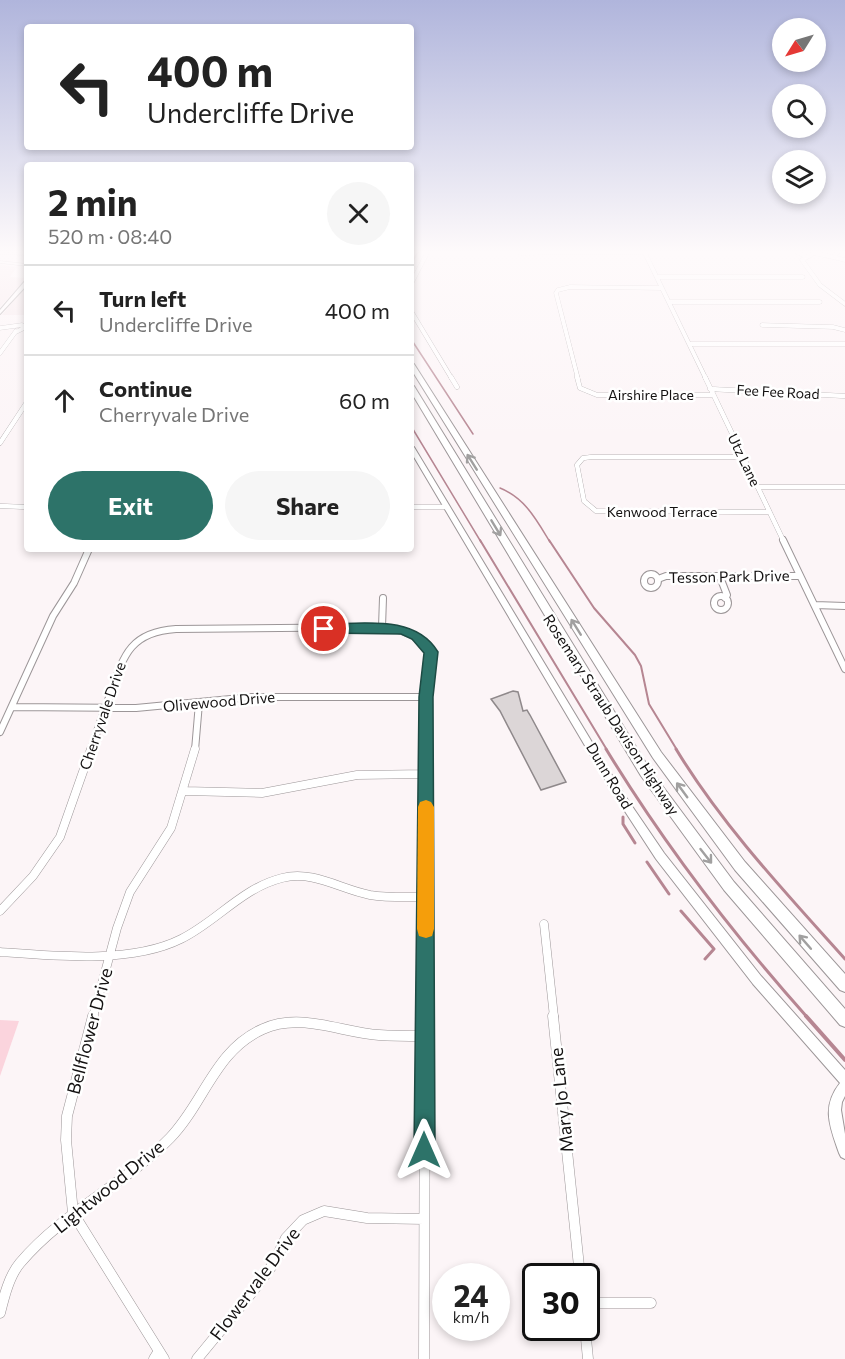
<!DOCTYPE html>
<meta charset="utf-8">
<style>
:root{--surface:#fff;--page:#f6f6f6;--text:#222;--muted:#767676;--line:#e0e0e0;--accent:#2d7369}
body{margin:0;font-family:Commissioner,sans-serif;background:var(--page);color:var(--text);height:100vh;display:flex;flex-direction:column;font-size:22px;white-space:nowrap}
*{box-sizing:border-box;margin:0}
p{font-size:20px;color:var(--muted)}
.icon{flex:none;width:33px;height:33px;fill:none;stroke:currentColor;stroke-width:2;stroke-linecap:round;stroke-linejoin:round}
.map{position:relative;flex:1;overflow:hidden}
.drawer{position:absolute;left:24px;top:162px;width:390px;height:390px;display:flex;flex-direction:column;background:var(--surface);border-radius:6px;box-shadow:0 3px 9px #0003}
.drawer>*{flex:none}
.banner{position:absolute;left:24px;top:24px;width:390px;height:126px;border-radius:6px;box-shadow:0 3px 9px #0003;background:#fff;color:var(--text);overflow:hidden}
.needle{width:39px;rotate:233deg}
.buttons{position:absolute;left:772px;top:18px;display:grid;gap:12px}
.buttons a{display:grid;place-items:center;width:54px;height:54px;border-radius:50%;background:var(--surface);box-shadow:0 3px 9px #0003;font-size:30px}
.speed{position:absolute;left:432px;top:1263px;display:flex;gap:12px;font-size:30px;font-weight:700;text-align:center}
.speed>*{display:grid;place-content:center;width:78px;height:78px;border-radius:50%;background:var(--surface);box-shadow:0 3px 9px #0003;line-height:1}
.speed small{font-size:15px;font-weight:400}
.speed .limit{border:3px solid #111;border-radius:9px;background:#fff;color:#111}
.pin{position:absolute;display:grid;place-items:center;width:51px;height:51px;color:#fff;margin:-26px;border:3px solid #fff;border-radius:50%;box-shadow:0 2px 6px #0007}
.me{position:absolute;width:66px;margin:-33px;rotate:0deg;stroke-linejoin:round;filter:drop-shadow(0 0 4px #0008)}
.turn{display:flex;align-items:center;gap:21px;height:126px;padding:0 24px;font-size:27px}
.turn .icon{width:78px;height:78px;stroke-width:2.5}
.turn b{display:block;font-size:42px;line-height:51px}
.round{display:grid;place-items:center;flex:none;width:63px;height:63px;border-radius:32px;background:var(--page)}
.overview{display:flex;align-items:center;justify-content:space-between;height:102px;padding:0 24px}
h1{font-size:36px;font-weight:700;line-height:45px}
.button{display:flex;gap:12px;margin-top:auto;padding:12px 24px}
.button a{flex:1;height:69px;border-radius:36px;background:var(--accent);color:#fff;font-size:24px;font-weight:700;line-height:69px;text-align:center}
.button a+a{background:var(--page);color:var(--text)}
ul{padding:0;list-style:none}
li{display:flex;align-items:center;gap:18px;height:90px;padding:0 24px;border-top:2px solid var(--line)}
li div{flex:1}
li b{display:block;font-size:22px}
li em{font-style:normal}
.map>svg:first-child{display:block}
.built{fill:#f5e7ea}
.green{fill:#fbd4dd}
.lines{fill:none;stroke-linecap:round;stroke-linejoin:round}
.stream-far3{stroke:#b68692;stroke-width:1.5}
.stream-far2{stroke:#b68692;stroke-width:2}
.stream-far1{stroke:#b68692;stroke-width:3}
.stream{stroke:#b68692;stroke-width:4}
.building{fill:#dcd6d7;stroke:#8f898b;stroke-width:1.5}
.street-far4-casing{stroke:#9c9698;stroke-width:4.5}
.street-far3-casing{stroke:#9c9698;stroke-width:5}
.street-far2-casing{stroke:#9c9698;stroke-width:8}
.street-far1-casing{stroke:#9c9698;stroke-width:9}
.street-casing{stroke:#9c9698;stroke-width:11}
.secondary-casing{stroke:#9c9698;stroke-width:2}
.primary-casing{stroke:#9c9698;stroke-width:1}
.highway-casing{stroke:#9c9698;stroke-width:2}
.street-far4{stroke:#fff;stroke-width:4}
.street-far3{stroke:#fff;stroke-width:4.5}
.street-far2{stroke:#fff;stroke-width:6}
.street-far1{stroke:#fff;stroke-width:8}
.street{stroke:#fff;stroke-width:10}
.secondary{fill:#fff;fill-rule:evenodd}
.primary{fill:#fff;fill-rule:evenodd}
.highway{fill:#fff;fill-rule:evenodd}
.oneway{stroke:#a1a0a0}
.route{fill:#2d7369;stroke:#1d4b44;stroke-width:1.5}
.slow{fill:#f59e0b}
.labels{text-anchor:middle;stroke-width:5;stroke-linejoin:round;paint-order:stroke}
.far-street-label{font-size:14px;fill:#141212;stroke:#fff}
.street-label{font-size:15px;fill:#141212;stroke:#fff}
.near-street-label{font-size:18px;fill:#141212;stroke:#fff}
</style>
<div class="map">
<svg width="845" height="1359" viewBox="0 0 845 1359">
<rect width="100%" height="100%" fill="#fcf5f7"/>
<path class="built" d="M 0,265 L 17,267 L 10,277 L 26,278 L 0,307 Z
M 27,285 L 27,315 L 2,315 Z"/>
<path class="green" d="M 0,1020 L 19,1021 L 0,1076 Z"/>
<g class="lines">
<path class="stream-far3" d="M 411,265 L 418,251
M 411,339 L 473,434
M 411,426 L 481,542
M 500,488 C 525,498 536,519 550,542"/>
<path class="stream-far2" d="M 480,540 L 607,750
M 549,540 L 594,608 L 635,655 L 641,666 L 649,704 L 677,750"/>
<path class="stream-far1" d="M 606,749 C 664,844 733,934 807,1017
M 676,749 C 722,825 785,892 845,959
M 623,817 L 623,824 L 635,843
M 647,862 L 669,894
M 681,911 L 714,949 L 705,959"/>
<path class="stream" d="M 806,1016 L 845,1060"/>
</g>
<path class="building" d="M 513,691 L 518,692 L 523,711 L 527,710 L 530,715 L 566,782 L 541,790 L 500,711 L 491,699 Z"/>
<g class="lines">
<g class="street-far4-casing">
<path id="street-far4" d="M 644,251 L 706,379
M 795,251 L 805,256
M 839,251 L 833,257 L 845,260
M 520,253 L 644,252
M 833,257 L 814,253 L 802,260 L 820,285 L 845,304
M 657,277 L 803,277
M 411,284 L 428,251
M 669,302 L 820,302
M 411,311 L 452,379
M 762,325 L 833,327 L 845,330
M 0,328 L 22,325 L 26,327 L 16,332
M 689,344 L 845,344
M 0,353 L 16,331
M 578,379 L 556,293 L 558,290 L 570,287 L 661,288"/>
</g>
<g class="street-far3-casing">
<path id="street-far3" d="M 451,377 L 457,387
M 577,377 L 580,388 L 597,395 L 713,395
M 705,377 L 784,542
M 710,389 L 845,396
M 0,443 L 27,402
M 742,457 L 592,457 L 583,458 L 577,465 L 584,501 L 596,511 L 769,512
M 758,487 L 845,487
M 0,506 L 27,507
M 411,507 L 447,507"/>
</g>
<g class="street-far2-casing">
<path id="street-far2" d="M 783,540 L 845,669
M644 581a7 7 0 1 1 14 0a7 7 0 1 1-14 0Z
M 720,577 L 727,595 L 725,598
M 658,579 L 666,576 L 800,576
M714 603a7 7 0 1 1 14 0a7 7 0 1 1-14 0Z
M 815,605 L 845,606
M 382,627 L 383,598
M 12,707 L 136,708 L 252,697 L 426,697
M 0,732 L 53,616 L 74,583 L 89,549
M 91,750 C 97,731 104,711 111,692 C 124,654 131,632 176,629 L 382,627 C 408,630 434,640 431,670 C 430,680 426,689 426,698 C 425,715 426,733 426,750
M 195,750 L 199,703"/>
</g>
<g class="street-far1-casing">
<path id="street-far1" d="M 185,791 L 262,793 L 357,775 L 426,774
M 0,911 L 33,876 L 60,837 L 91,749
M 544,924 L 554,1017
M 0,952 C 54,956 131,964 181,939 C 216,922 242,888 282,878 C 313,870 340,889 370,895 C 388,898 407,897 425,897
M 93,1017 L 117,928 L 130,892 L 171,828 L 195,749
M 425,1017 L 426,749"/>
</g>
<g class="street-casing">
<path id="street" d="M 93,1016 L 67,1116 L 66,1140 L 73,1213 L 164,1359
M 553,1016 L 580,1276
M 586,1303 L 651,1303
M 0,1313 C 4,1297 9,1276 20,1263 C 63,1212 125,1184 170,1138 C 204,1103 215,1050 263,1029 C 300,1012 340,1032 379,1035 C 394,1036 409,1036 424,1036
M 585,1328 L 588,1359
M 154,1359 L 159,1351
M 197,1359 L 253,1291 L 274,1263 L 286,1238 L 303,1220 L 324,1211 L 367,1218 L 424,1219
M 424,1359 L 425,1016"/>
</g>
<g class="secondary-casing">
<path id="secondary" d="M 25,281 L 27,281 L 27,285 L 0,314 L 0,310 Z
M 411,445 L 414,447 L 619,787 L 664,853 L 761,976 L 845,1070 L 845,1096 L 842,1102 L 841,1110 L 845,1134 L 845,1159 L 841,1157 L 839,1153 C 830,1127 821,1107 840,1083 L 753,984 L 656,859 L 613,793 L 411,452 Z"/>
</g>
<g class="primary-casing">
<path id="primary" d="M 0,252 L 27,253 L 27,255 L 0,254 Z
M 0,261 L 27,264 L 27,266 L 0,263 Z"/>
</g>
<g class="highway-casing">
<path id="highway" d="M 411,362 L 414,364 L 661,752 L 745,862 L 845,974 L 845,992 L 840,990 L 735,870 L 653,758 L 411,369 Z
M 411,384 L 414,386 L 649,768 L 734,882 L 845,1009 L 845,1027 L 840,1025 L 724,890 L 641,776 L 411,392 Z"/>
</g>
<use href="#street-far4" class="street-far4"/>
<use href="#street-far3" class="street-far3"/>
<use href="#street-far2" class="street-far2"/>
<use href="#street-far1" class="street-far1"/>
<use href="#street" class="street"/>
<use href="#secondary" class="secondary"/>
<use href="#primary" class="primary"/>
<use href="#highway" class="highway"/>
</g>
<defs><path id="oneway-shaft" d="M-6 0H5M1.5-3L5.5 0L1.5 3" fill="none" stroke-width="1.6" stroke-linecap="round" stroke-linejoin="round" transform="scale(1.5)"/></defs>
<g class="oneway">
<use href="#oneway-shaft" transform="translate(472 462) rotate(-122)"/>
<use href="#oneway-shaft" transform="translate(496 528) rotate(59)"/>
<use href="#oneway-shaft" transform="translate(576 627) rotate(-122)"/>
<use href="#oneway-shaft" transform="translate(682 790) rotate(-126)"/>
<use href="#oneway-shaft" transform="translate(706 856) rotate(52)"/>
<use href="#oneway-shaft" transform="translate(805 942) rotate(-131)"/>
</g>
<linearGradient id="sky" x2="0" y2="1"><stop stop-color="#b0b5dc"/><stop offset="0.57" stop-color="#fefafb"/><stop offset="1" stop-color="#fefafb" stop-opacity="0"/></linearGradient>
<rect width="845" height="442" fill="url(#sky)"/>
<path class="route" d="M 324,624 C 363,624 415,614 438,652 L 433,697 L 435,1150 L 432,1158 L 424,1161 L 417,1158 L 414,1150 L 419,697 L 424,653 L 412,639 L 401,634 L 324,633 L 318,629 Z"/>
<path class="slow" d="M 426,800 L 431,802 L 434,807 L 434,929 L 432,936 L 426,938 L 419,936 L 417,929 L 418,807 L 420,802 Z"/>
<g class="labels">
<g class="far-street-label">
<text transform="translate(778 392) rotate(3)" y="5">Fee Fee Road</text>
<text x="651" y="400">Airshire Place</text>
<text transform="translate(744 460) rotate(64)" y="5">Utz Lane</text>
<text x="662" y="517">Kenwood Terrace</text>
</g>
<g class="street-label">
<text transform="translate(729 577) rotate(-1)" y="5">Tesson Park Drive</text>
<text transform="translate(219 702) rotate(-5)" y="5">Olivewood Drive</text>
<text transform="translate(611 715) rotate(57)" y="5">Rosemary Straub Davison Highway</text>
<text transform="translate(103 716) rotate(-71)" y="5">Cherryvale Drive</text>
<text transform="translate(609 776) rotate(59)" y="5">Dunn Road</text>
</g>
<g class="near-street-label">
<text transform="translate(90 1031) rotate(-75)" y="6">Bellflower Drive</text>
<text transform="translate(562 1100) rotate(-96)" y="6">Mary Jo Lane</text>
<text transform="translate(109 1187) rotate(-39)" y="6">Lightwood Drive</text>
<text transform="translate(255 1284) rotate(-53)" y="6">Flowervale Drive</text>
</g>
</g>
</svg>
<div class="buttons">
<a><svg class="needle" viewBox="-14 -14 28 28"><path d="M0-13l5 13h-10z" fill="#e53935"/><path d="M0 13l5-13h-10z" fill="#767676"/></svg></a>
<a><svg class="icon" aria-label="search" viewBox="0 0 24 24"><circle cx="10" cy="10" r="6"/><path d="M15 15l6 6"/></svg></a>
<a><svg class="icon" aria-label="layers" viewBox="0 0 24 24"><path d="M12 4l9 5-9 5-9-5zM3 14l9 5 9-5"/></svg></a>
</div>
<div class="speed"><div>24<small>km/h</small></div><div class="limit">30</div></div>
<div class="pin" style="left:324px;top:629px;background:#d93025"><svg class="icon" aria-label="arrive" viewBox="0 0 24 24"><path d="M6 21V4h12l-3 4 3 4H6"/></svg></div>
<svg class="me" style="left:424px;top:1150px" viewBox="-20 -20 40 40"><path d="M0-17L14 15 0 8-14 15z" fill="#2d7369" stroke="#fff" stroke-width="4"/></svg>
<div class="banner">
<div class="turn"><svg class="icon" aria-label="left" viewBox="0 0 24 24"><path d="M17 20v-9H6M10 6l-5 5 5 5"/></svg><div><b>400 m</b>Undercliffe Drive</div></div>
</div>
<section class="drawer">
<div class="overview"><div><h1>2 min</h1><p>520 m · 08:40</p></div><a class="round"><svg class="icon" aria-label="close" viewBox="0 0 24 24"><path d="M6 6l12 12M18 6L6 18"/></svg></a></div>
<ul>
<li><svg class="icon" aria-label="left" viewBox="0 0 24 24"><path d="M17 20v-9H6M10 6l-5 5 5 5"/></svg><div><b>Turn left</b><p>Undercliffe Drive</p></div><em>400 m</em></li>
<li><svg class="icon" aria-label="ahead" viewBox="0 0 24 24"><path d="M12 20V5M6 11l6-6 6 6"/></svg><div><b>Continue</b><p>Cherryvale Drive</p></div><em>60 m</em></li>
</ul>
<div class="button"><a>Exit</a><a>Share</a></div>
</section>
</div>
